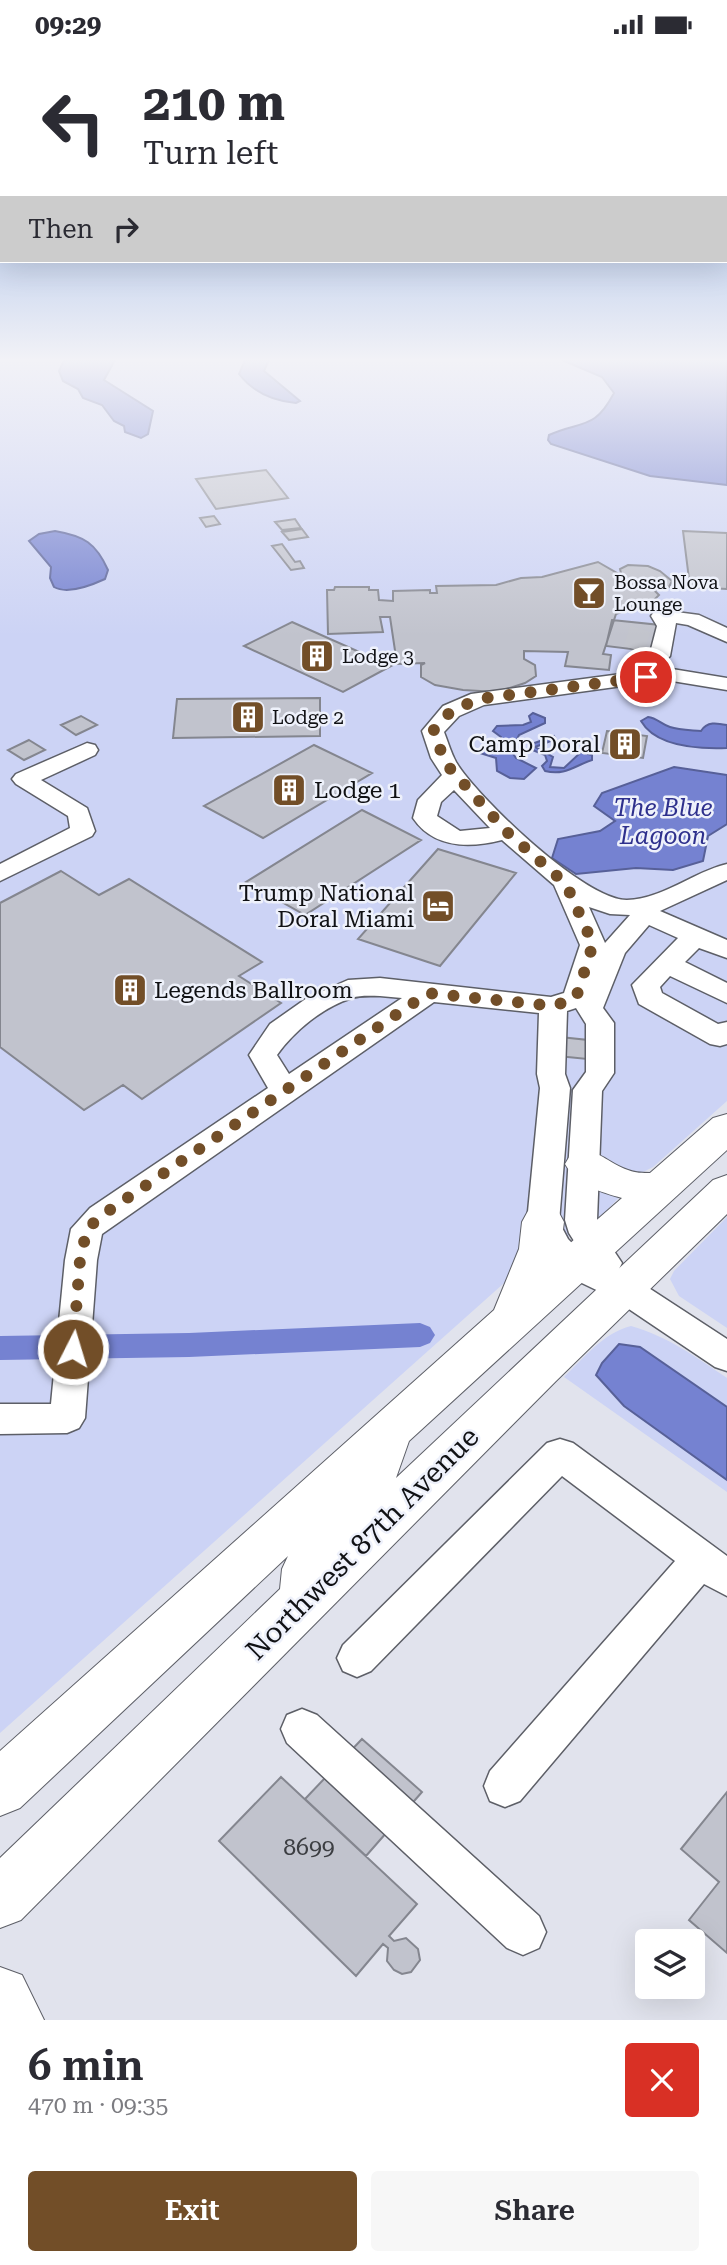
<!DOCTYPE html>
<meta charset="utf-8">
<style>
:root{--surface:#fff;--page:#f7f7f7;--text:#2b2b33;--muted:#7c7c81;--accent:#724e28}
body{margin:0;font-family:"Roboto Serif",serif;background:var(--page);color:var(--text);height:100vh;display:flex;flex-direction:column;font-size:26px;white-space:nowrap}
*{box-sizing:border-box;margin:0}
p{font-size:23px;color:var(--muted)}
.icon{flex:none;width:38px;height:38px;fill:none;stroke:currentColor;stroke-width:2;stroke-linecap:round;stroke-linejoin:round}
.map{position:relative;height:1971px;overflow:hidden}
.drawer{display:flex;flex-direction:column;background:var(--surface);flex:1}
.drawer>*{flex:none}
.hud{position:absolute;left:0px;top:0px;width:728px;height:214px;box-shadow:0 7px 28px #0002;background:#fff;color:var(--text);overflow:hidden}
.tools{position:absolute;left:635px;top:1880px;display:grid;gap:14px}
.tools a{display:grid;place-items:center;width:70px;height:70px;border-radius:7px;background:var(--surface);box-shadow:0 7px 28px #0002;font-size:35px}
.pin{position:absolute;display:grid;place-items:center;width:60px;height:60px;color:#fff;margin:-30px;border:4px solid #fff;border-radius:50%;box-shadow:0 2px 7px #0007}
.me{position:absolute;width:77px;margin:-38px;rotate:5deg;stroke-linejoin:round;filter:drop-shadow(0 0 5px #0008)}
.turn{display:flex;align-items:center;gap:24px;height:147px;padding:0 28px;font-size:32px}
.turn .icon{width:91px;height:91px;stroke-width:2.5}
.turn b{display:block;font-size:49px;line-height:60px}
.then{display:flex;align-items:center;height:66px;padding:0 28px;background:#0003;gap:14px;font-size:26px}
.round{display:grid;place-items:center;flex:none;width:74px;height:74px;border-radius:7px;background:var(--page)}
.summary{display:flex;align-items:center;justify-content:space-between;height:119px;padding:0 28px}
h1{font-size:42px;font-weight:600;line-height:52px}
.cta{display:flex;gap:14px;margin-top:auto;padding:14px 28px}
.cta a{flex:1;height:80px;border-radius:7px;background:var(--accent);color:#fff;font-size:28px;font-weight:600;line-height:80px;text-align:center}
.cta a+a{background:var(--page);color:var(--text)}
.status{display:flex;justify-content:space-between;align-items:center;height:49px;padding:0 35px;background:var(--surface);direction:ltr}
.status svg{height:19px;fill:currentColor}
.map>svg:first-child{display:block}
.green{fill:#ccd3f5}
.water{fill:#7582d1;stroke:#576098;stroke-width:2}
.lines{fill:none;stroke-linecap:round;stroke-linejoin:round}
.canal{fill:#7582d1;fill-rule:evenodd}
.building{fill:#c1c3cd;stroke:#84868f;stroke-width:2}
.minor-tunnel{stroke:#c2c4cc;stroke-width:21;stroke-dasharray:21 10;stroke-linecap:butt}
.minor-casing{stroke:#5d5f67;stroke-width:3}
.major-casing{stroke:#5d5f67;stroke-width:2}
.minor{fill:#fff;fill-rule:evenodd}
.major{fill:#fff;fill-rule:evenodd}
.route{stroke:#724e28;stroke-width:12;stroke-dasharray:0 21.6}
.labels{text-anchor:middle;stroke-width:5;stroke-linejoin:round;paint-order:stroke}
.far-poi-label{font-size:19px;fill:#101114;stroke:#eef1fb;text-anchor:start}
.poi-label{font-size:23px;fill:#101114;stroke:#eef1fb;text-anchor:end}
.near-number-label{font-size:23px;fill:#3c3e42}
.water-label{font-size:24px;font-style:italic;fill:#2e308d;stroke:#eef1fb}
.near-street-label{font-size:28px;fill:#101114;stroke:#eef1fb}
</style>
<div class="status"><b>09:29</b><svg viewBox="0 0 49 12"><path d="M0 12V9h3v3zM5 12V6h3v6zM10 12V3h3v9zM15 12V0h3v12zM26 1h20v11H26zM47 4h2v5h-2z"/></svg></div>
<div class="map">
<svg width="727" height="1971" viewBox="0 0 727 1971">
<rect width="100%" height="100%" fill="#e1e3ed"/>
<path class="green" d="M 0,311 L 727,311 L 727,1052 L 653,1118 L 643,1123 C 620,1146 596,1180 563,1189 L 512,1227 L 0,1684 Z
M 727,1168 L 727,1279 L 679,1247 L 670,1230 L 674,1222 Z
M 631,1277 C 667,1287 696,1308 727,1329 L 727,1358 L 640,1298 L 596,1326 L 624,1357 L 727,1431 L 727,1443 L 564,1328 C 584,1309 603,1284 631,1277 Z"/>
<path class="water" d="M 64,311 L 115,311 L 104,331 L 153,362 L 148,385 L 141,389 L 125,383 L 124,377 L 114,372 L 102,356 L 83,349 L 78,340 L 63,332 L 59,322 Z
M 245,311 L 269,311 L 264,322 L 300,352 L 296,354 C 274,352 253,343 239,325 Z
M 562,311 L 727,311 L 727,436 L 650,427 L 551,395 L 548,391 L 549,386 C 582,371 594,382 614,344 L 602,328 Z
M 55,482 C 84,487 96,494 108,521 L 105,530 C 92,536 68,546 54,538 L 50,529 L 51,518 L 29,492 L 39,485 Z
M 533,664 L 545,669 L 545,674 L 519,686 L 511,702 L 516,709 L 536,719 L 524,730 L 510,729 L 497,722 L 496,709 L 480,704 L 484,700 L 502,694 L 501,688 L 493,682 L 497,677 L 523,676 L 531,673 L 529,667 Z
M 648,668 C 657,669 661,675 670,678 C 679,681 690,681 701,682 C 707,672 717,674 727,676 L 727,699 C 700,700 656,698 641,672 Z
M 554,687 L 556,690 L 535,698 L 553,708 L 550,718 L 564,719 L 581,703 L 592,706 L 592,711 C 574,717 565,727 545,722 L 542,717 L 547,712 L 545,706 L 530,700 L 529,696 Z
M 674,718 L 727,726 L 727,775 L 708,787 L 703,812 L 673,821 L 636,819 L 576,825 L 552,809 L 558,790 L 600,782 L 615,772 L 594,757 L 602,744 Z
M 619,1295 L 640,1298 L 727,1358 L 727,1431 L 624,1357 L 596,1326 L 602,1314 Z"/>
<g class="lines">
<path class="canal" d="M 420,1274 L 430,1278 L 435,1286 L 430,1294 L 420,1298 L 189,1308 L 0,1311 L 0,1287 L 189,1284 Z"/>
</g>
<path class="building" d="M 266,421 L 288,449 L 216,460 L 196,430 Z
M 214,467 L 220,475 L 206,478 L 200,469 Z
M 295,470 L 301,479 L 282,481 L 275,473 Z
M 302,480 L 308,488 L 289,491 L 282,483 Z
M 683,482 L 727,484 L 727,540 L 690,538 Z
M 282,495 L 295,513 L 300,512 L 304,519 L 291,521 L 272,497 Z
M 598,513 L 619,525 L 621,524 L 620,520 L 628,516 L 648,517 L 660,522 L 672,532 L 669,538 L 654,541 L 659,546 L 654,551 L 636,553 L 640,556 L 616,565 L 603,605 L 611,606 L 609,621 L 565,617 L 568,603 L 524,602 L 524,610 L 535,616 L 536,627 L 525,634 L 497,643 L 463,641 L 435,636 L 421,628 L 421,616 L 425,614 L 397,615 L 390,568 L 380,568 L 383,583 L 328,585 L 327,541 L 334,541 L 335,538 L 369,538 L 369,541 L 378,541 L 379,551 L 393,552 L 393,542 L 430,541 L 430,544 L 437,544 L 436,537 L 496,536 L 521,529 L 542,528 Z
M 612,571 L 660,576 L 655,603 L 606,597 Z
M 292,573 L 391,617 L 343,643 L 244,597 Z
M 320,649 L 320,687 L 173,689 L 177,650 Z
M 81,667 L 97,676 L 76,686 L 61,676 Z
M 607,682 L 647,687 L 643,709 L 602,704 Z
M 29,691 L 45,701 L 24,711 L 8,701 Z
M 314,696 L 372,724 L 263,789 L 204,757 Z
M 362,761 L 421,791 L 305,866 L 246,833 Z
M 438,800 L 516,824 L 440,917 L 358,890 Z
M 61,822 L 99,846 L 129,830 L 262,913 L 239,927 L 281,954 L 142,1050 L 123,1036 L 84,1061 L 0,998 L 0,854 Z
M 560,988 L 588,991 L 587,1010 L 558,1007 Z
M 362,1690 L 422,1743 L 366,1807 L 305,1750 Z
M 281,1728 L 417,1855 L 389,1887 L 394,1892 L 406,1889 L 418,1900 L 420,1911 L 411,1923 L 402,1925 L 394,1921 L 387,1912 L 388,1899 L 383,1895 L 356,1927 L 219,1792 Z
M 727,1743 L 727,1904 L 689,1871 L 719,1833 L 681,1800 Z"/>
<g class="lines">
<path class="minor-tunnel" d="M 634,600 L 642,574"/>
<g class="minor-casing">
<path id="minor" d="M 661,561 L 699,566 L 727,579 L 727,593 L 688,576 L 676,574 L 670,607 L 658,620 L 666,619 L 727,629 L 727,641 L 666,631 L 484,656 L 459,667 L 444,683 C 448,693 451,704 456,713 C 476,747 585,852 627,851 C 663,850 693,823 727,815 L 727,831 L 660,862 L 727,891 L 727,909 L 699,899 L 685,913 L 727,934 L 727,954 L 670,927 L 660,938 L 662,944 L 718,975 L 727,973 L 727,995 L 720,997 L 710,995 L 639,955 L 632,936 L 678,889 L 649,876 L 625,904 L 603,959 L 614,974 L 614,1024 L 602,1042 L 597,1171 L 600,1181 L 622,1214 L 618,1222 L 635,1230 L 727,1290 L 727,1322 L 715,1318 L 611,1248 L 563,1225 L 545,1207 L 527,1173 L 540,1039 L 537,1025 L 539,964 L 434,953 L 102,1185 L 97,1211 L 85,1369 L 79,1379 L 67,1384 L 0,1385 L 0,1355 L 51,1355 L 65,1211 L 71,1180 L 90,1159 L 268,1039 L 249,1006 L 270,975 L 307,949 L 348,931 L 380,929 L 551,948 L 564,944 L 580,896 L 554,836 L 502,791 C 470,799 434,800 413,769 L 418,751 L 442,726 L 431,709 L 422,682 L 443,657 L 471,645 L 636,623 L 641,611 L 650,604 L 657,577 L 651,567 L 654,563 ZM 454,741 L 490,779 L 460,782 L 437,767 L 441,753 ZM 589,858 L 610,865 L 630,866 L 605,894 ZM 380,947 L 402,949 L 289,1025 L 277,1006 C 294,982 323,958 352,949 C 360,946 371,947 380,947 ZM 576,959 L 586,975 L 586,1023 L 573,1041 L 565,1171 L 569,1184 L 581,1203 L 568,1190 L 559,1173 L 570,1039 L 565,1025 L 567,962 Z
M 87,694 L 95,696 L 98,701 L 95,706 L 41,731 L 87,759 L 95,782 L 92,787 L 0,832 L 0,815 L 70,779 L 68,767 L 16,735 L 12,730 L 16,725 Z
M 560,1390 L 573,1394 L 727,1507 L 727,1547 L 704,1535 L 520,1752 L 505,1758 L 490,1752 L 484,1737 L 490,1722 L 675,1512 L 562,1427 L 371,1622 L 357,1628 L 343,1622 L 337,1609 L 343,1596 L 547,1394 Z
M 302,1660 L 317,1666 L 539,1867 L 546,1883 L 539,1899 L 523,1906 L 507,1899 L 287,1694 L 281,1680 L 287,1666 Z"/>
</g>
<g class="major-casing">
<path id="major" d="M 727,1065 L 727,1101 L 409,1392 L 396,1429 L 713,1131 L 727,1126 L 727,1165 L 556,1332 L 21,1871 L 0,1879 L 0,1809 L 280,1540 L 282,1520 L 288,1507 L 20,1759 L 0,1767 L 0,1702 L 494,1261 L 519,1200 L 522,1173 L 528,1162 L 543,1158 L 558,1162 L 564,1173 L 560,1203 L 622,1149 C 600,1143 577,1136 565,1115 L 571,1105 C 599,1097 604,1113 628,1121 C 635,1124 643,1124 650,1124 L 713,1069 Z
M 0,1918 L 22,1926 L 44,1971 L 0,1971 Z"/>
</g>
<use href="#minor" class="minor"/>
<use href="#major" class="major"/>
</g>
<linearGradient id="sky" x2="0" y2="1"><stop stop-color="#7aa0df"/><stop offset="0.53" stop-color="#f2f2f7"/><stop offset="1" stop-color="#f2f2f7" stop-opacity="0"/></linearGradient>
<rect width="727" height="587" fill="url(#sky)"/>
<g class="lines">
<path class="route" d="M 73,1300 L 80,1211 L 87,1180 L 101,1167 L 428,944 L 553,957 L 576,949 L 593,895 L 566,835 L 507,783 L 446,715 L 433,682 L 451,662 L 479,650 L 646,628"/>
</g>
<defs>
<g id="bar-square" transform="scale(1.75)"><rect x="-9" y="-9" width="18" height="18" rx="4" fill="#724e28" stroke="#eef1fb"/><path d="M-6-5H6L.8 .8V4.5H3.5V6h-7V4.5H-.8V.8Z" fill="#fff"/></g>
<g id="building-square" transform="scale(1.75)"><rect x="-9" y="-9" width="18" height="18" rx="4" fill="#724e28" stroke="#eef1fb"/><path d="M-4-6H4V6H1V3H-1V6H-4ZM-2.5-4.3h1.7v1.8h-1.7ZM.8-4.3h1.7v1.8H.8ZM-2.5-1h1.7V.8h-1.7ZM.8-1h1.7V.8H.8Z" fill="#fff"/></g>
<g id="hotel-square" transform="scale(1.75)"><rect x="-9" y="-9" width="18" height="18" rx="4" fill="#724e28" stroke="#eef1fb"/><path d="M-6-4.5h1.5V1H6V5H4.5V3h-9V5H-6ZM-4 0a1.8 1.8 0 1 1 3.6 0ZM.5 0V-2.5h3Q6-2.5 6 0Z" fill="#fff"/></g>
</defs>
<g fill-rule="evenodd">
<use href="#bar-square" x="589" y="544"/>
<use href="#building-square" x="317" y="607"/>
<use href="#building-square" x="248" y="668"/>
<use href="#building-square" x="625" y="695"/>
<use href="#building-square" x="289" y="741"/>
<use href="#hotel-square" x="438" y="857"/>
<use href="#building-square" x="130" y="941"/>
</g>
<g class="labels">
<g class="far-poi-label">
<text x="614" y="540">Bossa Nova<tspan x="614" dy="22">Lounge</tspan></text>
<text x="342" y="614">Lodge 3</text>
<text x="272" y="675">Lodge 2</text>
</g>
<g class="poi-label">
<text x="600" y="703">Camp Doral</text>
<text x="314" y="749" text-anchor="start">Lodge 1</text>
<text x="414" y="852">Trump National<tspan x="414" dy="26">Doral Miami</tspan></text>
<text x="154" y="949" text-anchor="start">Legends Ballroom</text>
</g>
<g class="near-number-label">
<text x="309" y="1806">8699</text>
</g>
<g class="water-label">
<text x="663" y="767">The Blue<tspan x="663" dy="28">Lagoon</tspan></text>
</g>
<g class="near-street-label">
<text transform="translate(362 1494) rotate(-45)" y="10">Northwest 87th Avenue</text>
</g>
</g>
</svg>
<div class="tools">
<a><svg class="icon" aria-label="layers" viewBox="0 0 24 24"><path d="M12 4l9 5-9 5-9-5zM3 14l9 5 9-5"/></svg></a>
</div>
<div class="pin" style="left:646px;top:628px;background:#d93025"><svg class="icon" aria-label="arrive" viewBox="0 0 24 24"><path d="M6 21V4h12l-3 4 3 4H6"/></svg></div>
<svg class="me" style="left:73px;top:1300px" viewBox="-20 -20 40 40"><circle r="17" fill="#724e28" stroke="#fff" stroke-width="3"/><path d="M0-11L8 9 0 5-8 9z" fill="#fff"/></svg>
<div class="hud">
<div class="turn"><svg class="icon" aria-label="left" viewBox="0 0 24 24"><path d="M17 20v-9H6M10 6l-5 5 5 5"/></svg><div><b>210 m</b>Turn left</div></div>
<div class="then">Then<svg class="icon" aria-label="right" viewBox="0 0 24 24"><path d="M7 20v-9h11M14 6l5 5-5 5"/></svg></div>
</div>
</div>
<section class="drawer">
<div class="summary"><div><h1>6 min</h1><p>470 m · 09:35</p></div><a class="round" style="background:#d93025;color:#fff"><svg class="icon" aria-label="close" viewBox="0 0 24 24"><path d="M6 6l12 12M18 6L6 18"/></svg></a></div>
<div class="cta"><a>Exit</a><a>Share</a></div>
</section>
